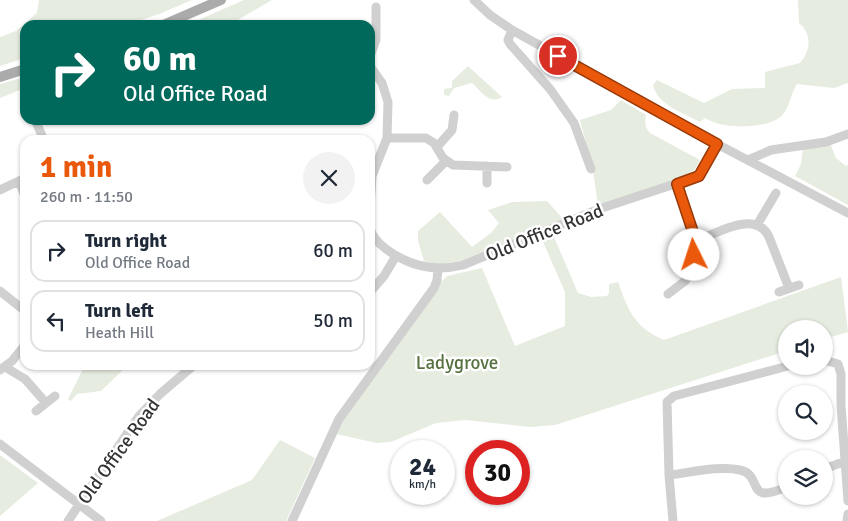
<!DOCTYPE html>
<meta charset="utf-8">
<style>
:root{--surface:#fff;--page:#f2f2f3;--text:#1f2937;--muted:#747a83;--line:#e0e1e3;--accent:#ea580c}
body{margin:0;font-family:Signika,sans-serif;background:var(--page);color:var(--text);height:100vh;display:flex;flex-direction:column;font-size:19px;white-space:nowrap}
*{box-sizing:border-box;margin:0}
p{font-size:16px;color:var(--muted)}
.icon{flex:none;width:28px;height:28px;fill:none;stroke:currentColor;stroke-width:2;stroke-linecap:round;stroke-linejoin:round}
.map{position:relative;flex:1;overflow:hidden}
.details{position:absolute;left:20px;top:135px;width:355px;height:235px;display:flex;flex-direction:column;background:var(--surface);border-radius:15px;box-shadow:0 1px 4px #0004}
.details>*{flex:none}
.top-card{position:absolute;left:20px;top:20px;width:355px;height:105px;border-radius:15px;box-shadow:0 1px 4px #0004;background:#00695c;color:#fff;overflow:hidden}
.tools{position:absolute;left:778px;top:320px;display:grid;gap:10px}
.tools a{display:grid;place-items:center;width:55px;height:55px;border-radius:50%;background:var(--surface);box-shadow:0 1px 4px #0004;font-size:25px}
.speed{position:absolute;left:390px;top:440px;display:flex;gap:10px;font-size:25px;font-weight:700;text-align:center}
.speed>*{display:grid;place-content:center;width:65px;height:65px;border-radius:50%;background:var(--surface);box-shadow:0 1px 4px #0004;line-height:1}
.speed small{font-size:12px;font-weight:400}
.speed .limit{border:8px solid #d22;background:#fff;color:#111}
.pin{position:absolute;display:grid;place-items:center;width:42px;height:42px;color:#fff;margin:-21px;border:2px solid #fff;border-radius:50%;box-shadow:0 1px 5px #0007}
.me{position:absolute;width:55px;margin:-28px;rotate:356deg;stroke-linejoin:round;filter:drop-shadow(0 0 4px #0008)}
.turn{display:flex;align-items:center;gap:18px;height:105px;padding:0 20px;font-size:22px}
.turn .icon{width:65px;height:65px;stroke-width:2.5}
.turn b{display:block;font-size:35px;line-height:42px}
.round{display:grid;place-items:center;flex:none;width:52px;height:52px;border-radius:26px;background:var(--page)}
.headline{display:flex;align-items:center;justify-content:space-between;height:85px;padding:0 20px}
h1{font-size:30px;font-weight:800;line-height:38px;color:var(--accent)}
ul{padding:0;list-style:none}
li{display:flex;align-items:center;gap:15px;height:62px;margin:0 10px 8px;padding:0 10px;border:2px solid var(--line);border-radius:15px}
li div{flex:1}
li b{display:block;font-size:19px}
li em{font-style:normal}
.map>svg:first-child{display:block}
.green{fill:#e6ecdf}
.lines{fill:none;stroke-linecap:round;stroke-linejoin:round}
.minor{stroke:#d0d0d0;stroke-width:9}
.major{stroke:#ababab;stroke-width:10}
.route-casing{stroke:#983908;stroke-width:12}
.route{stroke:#ea580c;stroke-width:9}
.labels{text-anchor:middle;stroke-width:5;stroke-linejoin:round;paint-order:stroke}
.street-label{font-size:19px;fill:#333;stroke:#fff}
.park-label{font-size:19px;fill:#56703f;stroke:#fff}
</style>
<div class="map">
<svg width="848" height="521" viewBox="0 0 848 521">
<rect width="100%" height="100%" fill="#fff"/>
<path class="green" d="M 39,0 L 192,0 L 159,14 L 126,25 L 25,25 L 25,58 L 0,66 L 0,37 L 16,31 L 37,13 Z
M 244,0 L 272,0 L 236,21 L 226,25 L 187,25 Z
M 798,0 L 848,0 L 848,83 L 834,88 L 797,84 C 791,93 790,105 784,113 C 774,128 735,128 720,124 C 715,123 709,120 705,118 L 700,122 C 684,113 657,105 653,85 L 657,80 L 704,103 L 732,89 L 765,88 L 765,72 L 800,63 C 811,51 812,33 799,23 Z
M 468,66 L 502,97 C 489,105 481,91 472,83 L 454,88 L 449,96 L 444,95 L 444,89 L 452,88 L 452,81 Z
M 25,77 L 25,88 L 0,98 L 0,84 Z
M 621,100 L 646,115 C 645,122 644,127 650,133 L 700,160 L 695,169 L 681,178 L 598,206 L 593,170 L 580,120 L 611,110 Z
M 830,143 L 836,158 L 846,166 L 848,165 L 848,205 L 795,176 L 801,164 L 803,149 Z
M 547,201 L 564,220 L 460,261 L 438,265 L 424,261 L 418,241 L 418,231 L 440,212 L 472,247 L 491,233 L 499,223 L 488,210 L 512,202 Z
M 554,237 L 578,293 L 591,297 L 607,296 L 609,293 L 609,284 L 618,282 C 628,310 634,327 664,340 L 841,277 L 848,332 L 824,339 L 824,329 L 786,329 L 786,351 L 555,425 L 530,427 L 466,420 L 436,423 L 391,442 L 376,443 L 337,434 L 344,419 L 440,283 L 447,276 L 482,268 L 515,346 L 565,326 L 565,292 L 543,242 Z
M 85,365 L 128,365 L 101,391 L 77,394 L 71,401 L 68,399 Z
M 280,440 L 315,458 L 286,521 L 157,521 L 252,480 Z
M 0,455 L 38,483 L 0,516 Z"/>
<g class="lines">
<path class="minor" d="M 474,0 L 490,15 L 512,30 L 717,144 L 848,213
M 512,30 L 508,40 L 510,44 L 550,89 L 574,123 L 591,169
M 370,56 L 376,40 L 376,7
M 370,66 L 382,83 L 388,102 L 387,138 L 372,176 L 370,208
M 36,122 L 44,140
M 387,138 L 426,138 L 434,143 L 443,158 L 453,165 L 507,167
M 437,147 L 452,130 L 454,115
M 748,160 L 771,150 L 826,142 L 848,134
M 427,180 L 446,161
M 19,181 L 25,196
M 487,183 L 487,166
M 0,190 L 25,178
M 757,225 L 776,193
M 370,228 C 372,237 378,243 386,249 C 409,266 435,272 463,265 L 599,209 L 699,176 L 717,144
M 696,241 C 717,233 756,209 769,237 L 789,288
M 0,291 L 25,311
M 370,292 L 384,276 L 396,256
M 779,292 L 799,285
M 668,294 L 685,281 L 688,277 L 694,255 L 696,241 L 677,185
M 824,360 L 838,364 L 841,374 L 841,405 L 848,501
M 5,367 L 25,379 L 46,403
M 0,370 L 12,361 L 25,345
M 36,411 L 55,396
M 0,444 L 101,521
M 824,469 L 846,461
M 669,475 C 689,473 719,465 740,470 C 764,475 744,506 786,487
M 68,521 L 139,416 L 160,394 L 194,365
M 292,521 L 339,419 L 434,288 L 437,280 L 438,269
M 673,521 L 669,475 L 667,402 L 674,396 L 788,366
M 847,521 L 848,514"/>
<path class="major" d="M 163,25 L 221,0
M 0,77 L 25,69"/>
</g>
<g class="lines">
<g class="route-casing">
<path id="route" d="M 558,56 L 717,144 L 699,176 L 677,184 L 696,241 L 694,255"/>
</g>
<use href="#route" class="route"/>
</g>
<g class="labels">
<g class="street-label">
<text transform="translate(544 232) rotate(-22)" y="7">Old Office Road</text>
<text transform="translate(118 451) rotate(-54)" y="7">Old Office Road</text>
</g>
<g class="park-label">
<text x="457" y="369">Ladygrove</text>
</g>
</g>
</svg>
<div class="tools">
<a><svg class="icon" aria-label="sound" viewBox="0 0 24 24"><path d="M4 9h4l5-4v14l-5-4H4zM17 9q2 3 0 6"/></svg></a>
<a><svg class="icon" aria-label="search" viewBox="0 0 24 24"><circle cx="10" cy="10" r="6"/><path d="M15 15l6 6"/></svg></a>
<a><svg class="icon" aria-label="layers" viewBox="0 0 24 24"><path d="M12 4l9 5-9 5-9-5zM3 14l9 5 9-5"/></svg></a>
</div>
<div class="speed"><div>24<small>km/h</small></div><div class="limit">30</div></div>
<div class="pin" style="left:558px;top:56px;background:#d93025"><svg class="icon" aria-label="arrive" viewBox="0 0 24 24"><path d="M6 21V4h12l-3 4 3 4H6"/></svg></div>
<svg class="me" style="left:694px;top:255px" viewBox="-20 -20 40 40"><circle r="19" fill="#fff"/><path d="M0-13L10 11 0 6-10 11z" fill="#ea580c"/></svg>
<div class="top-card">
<div class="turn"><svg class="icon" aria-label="right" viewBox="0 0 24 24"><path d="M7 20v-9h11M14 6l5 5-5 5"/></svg><div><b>60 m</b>Old Office Road</div></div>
</div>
<section class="details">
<div class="headline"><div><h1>1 min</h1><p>260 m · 11:50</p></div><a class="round"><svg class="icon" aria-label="close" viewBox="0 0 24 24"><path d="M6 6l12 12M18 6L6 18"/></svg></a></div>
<ul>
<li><svg class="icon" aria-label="right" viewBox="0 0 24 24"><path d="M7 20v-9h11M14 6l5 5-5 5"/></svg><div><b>Turn right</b><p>Old Office Road</p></div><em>60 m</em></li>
<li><svg class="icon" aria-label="left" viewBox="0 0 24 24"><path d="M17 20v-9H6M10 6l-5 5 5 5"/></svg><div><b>Turn left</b><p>Heath Hill</p></div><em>50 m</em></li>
</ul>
</section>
</div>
